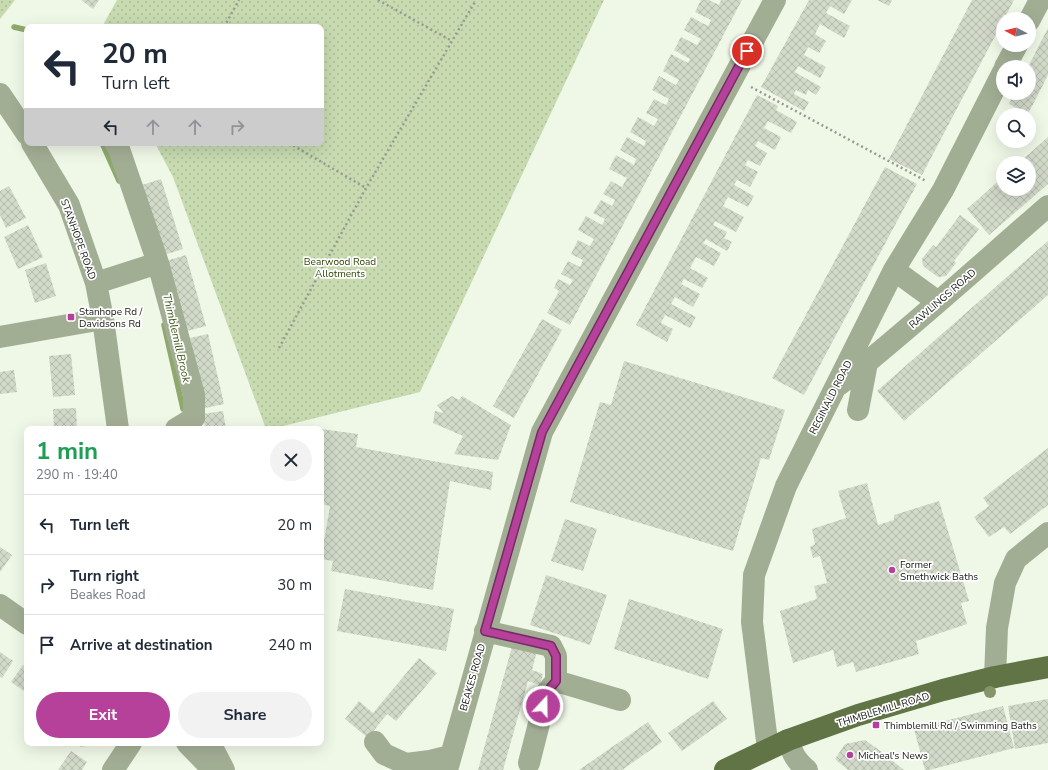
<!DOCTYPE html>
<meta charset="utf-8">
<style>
:root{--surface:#fff;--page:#f2f2f3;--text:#1f2937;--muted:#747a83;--line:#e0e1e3;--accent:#b5419b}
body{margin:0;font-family:"Nunito Sans",sans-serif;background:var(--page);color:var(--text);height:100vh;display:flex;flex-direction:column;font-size:15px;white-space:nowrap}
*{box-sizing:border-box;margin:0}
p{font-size:13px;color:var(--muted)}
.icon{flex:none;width:22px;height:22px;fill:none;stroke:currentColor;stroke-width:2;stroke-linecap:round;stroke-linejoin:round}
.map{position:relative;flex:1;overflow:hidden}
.sheet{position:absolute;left:24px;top:426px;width:300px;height:320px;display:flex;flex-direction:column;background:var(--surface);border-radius:8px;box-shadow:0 4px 16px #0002}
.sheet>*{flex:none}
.hud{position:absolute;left:24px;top:24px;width:300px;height:122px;border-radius:8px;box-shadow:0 4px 16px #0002;background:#fff;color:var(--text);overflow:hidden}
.needle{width:26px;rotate:277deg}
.controls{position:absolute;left:996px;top:12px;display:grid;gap:8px}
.controls a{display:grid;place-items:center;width:40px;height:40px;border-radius:50%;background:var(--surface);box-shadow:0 4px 16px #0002;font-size:20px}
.pin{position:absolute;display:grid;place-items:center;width:34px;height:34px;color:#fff;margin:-17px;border:2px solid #fff;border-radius:50%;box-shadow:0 1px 4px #0007}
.me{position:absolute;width:44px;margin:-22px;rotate:21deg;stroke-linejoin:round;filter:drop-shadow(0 0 3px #0008)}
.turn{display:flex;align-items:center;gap:14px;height:84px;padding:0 12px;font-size:18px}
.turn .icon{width:52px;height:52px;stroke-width:2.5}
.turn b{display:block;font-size:28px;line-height:34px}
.lanes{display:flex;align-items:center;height:38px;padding:0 12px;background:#0003;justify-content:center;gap:20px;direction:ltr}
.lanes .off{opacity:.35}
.round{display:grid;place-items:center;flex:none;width:42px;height:42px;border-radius:21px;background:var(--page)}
.head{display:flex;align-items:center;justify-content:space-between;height:68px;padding:0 12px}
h1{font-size:24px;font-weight:700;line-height:30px;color:#1e9e55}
.button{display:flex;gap:8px;margin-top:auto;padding:8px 12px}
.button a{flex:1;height:46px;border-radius:24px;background:var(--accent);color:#fff;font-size:16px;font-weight:700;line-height:46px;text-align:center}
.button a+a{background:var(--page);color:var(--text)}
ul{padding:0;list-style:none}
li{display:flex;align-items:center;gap:12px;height:60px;padding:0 12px;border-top:1px solid var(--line)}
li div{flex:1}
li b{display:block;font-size:15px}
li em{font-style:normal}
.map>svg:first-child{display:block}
.grass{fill:url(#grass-dots)}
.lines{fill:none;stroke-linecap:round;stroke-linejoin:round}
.stream{stroke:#8ea86d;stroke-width:5.5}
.building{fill:url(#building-cross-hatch)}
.path{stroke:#969b90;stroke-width:2.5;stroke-dasharray:2 3;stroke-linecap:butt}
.minor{stroke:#a2ae94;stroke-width:22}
.major{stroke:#607445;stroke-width:22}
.tree{fill:#859568}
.route-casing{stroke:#762a65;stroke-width:10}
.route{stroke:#b5419b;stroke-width:7}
.poi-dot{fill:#b5419b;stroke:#fff;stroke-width:1.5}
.labels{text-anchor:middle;stroke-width:3.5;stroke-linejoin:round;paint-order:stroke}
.street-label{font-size:10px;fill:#151712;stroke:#fff}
.park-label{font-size:10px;fill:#2f4501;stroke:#fff}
.poi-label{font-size:10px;fill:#151712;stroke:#fff;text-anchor:start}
.water-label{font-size:11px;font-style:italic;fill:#41581a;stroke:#fff}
</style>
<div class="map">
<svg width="1048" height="770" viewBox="0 0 1048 770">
<defs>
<pattern id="grass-dots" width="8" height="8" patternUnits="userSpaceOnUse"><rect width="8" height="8" fill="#c7dab0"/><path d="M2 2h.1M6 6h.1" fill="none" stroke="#aaba96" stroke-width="1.8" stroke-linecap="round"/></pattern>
<pattern id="building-cross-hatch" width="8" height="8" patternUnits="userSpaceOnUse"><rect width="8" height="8" fill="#d1d9c9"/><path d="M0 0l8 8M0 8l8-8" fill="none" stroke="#b3baac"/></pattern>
</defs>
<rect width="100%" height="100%" fill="#eff7e7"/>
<path class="grass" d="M 0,0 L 15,0 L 0,19 Z
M 117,0 L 604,0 L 420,392 L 271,429 L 266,429 L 173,177 L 155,143 L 321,143 L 321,27 L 102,27 Z"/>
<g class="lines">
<path class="stream" d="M 14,27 L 27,30
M 102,143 L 119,181
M 164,325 L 183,409"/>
</g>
<path class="building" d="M 81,0 L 99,0 L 93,9 Z
M 701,0 L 709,0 L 719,5 L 721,0 L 742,0 L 570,325 L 547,313 L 559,291 L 554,288 L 558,279 L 570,285 L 573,280 L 561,274 L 568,261 L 580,267 L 583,260 L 571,254 L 578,240 L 590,246 L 594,239 L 578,230 L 586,216 L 602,225 L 605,219 L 593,213 L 601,200 L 612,206 L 615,200 L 603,194 L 611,181 L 622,187 L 627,178 L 609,169 L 616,155 L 634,165 L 636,159 L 620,150 L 627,137 L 644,146 L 646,141 L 630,132 L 638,117 L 654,126 L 658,119 L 646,113 L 654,99 L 666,105 L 669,99 L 652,90 L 659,76 L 676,85 L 679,80 L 663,71 L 671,54 L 688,63 L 690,59 L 674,50 L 681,37 L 697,45 L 701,39 L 684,30 L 691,17 L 708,26 L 711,20 L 695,12 Z
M 809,0 L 852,0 L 844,14 L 830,6 L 826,13 L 850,26 L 844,38 L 820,24 L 815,34 L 826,41 L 819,53 L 808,47 L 804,55 L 826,67 L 820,78 L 798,66 L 795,72 L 821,87 L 816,95 L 808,90 L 806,95 L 796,90 L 794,94 L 809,102 L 804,111 L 761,87 Z
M 877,0 L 892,0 L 889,6 Z
M 972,0 L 1014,0 L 922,175 L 889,159 Z
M 1048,28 L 1048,75 L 1028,114 L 1009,104 L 1014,93 L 1029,93 L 1029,67 L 1028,67 Z
M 757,95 L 778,106 L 776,110 L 797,122 L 791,133 L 768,121 L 764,128 L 781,137 L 775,150 L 758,141 L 755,146 L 767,153 L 760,166 L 748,160 L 745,165 L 758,172 L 750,187 L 737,180 L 734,185 L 754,196 L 748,207 L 728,197 L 723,206 L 744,217 L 736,232 L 715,221 L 713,225 L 727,232 L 724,238 L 732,242 L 727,251 L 706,239 L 703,243 L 721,253 L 714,266 L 696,257 L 690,268 L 708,278 L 702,288 L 684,279 L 681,284 L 700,294 L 693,307 L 675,297 L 671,304 L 696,317 L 690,328 L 665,315 L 661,323 L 673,329 L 667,342 L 636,325 Z
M 1048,137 L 1048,184 L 989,235 L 967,209 L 1003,177 L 1003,189 L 1029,189 L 1029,163 L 1019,163 Z
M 885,167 L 917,184 L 804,395 L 772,378 Z
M 161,179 L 183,249 L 164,255 L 142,185 Z
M 9,186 L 26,218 L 6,228 L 0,215 L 0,191 Z
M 960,215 L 979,229 L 954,261 L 956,263 L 946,276 L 938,277 L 923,266 L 922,259 L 933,245 L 936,247 Z
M 28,225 L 43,257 L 18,269 L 4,237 Z
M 1048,241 L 1048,295 L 904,421 L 877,391 Z
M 186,255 L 206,326 L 187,331 L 166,261 Z
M 46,263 L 56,296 L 35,303 L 25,270 Z
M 542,319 L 562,330 L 514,418 L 493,406 Z
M 208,334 L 224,404 L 205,408 L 190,338 Z
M 71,354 L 75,395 L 53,397 L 49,356 Z
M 624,361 L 785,410 L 769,460 L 761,458 L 733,551 L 570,502 L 600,402 L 611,405 Z
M 14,370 L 17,392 L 0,394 L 0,372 Z
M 452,396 L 459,400 L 462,396 L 511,425 L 498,460 L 454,454 L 463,436 L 433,423 L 435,411 L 444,413 L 437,405 Z
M 76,408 L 77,429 L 54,429 L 53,409 Z
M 223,411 L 226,429 L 205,429 L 203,414 Z
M 321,429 L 358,434 L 356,447 L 493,472 L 491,490 L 450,481 L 433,590 L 331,571 L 333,561 L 321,559 L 330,506 L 321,504 Z
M 1048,448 L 1048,505 L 1010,534 L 1004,527 L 989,537 L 974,517 L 989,506 L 983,498 Z
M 867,483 L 878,525 L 894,520 L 894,515 L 939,501 L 969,601 L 961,603 L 967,624 L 916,641 L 919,654 L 856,672 L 853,662 L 837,667 L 833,650 L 793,663 L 780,611 L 817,599 L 814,586 L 827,583 L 820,556 L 813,558 L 810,547 L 815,544 L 812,529 L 846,518 L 838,491 Z
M 565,519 L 597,529 L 583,571 L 551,561 Z
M 0,547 L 12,555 L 0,572 Z
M 546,575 L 607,595 L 590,645 L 530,625 Z
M 345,589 L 454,609 L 446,651 L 337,631 Z
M 629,599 L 723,629 L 708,679 L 614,649 Z
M 513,643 L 537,650 L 532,670 L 543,674 L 540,685 L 528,681 L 503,770 L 478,770 Z
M 0,652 L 13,661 L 2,678 L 0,677 Z
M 419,658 L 437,673 L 396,721 L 387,714 L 368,738 L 345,719 L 359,701 L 373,713 Z
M 23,665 L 27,668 L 27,693 L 11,682 Z
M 1048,699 L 1048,743 L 1015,749 L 1008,706 Z
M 713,701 L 727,719 L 682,751 L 668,733 Z
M 1003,706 L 1014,748 L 929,770 L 925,770 L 914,729 Z
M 648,722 L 662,742 L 622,770 L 579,770 Z
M 865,740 L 879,750 L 904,770 L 848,770 L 835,759 L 845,744 Z
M 79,743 L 100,743 L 100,744 L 80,747 Z
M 71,751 L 87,762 L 82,770 L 58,770 Z"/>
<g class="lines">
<path class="path" d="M 378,0 L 452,41
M 224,27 L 239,0
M 751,87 L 926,181
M 289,143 L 366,188
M 279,348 L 366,188 L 476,0"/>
<path class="minor" d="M 1029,21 L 1040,0
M 1005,67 L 1017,45
M 0,94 L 27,134
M 32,143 L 69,205 L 96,283 L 103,319 L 118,429
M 115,143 L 119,149 L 158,263 L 194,395 L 194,418 L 176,429
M 894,270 L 938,302
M 96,283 L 158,263
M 0,337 L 103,319
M 839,385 C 911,328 979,266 1048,206
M 858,410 L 867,363
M 0,605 L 27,624
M 485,631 L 551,646 L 556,656 L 556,681 L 620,700
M 995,677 L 997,628 L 1005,583 L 1016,559 L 1048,533
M 788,740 C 793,754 795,760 807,770
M 375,742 L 384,754 L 406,764 L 430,761 L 450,756
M 187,743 L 213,770
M 210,743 L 224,770
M 768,749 L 752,622 L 754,575 L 786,486 L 894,270 L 943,190 L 1003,72
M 529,763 L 547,692 L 556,681
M 113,770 L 131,743
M 447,770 L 542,432 L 775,0"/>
<path class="major" d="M 725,770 L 788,740 L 858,715 L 943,690 L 995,677 L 1048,667"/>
</g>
<circle class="tree" cx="990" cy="692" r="6"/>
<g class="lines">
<g class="route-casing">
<path id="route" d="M 543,706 L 547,692 L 556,681 L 556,656 L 551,646 L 485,631 L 542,432 L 747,51"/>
</g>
<use href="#route" class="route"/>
</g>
<g class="poi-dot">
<rect x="67" y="313" width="8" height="8" rx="2"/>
<circle cx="892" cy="570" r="4"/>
<rect x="872" y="721" width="8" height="8" rx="2"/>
<circle cx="850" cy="755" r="4"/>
</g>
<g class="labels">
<g class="street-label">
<text transform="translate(79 239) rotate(70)" y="4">STANHOPE ROAD</text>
<text transform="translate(942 298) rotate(-41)" y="4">RAWLINGS ROAD</text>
<text transform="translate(830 397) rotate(-63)" y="4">REGINALD ROAD</text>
<text transform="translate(472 677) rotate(-74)" y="4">BEAKES ROAD</text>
<text transform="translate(883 709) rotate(-17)" y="4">THIMBLEMILL ROAD</text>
</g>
<g class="park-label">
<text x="340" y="265">Bearwood Road<tspan x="340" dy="12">Allotments</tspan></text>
</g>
<g class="poi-label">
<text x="79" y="315">Stanhope Rd /<tspan x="79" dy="12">Davidsons Rd</tspan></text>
<text x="900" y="568">Former<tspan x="900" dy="12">Smethwick Baths</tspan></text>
<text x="884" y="729">Thimblemill Rd / Swimming Baths</text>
<text x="858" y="759">Micheal's News</text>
</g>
<g class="water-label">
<text transform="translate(177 338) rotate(77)" y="4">Thimblemill Brook</text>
</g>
</g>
</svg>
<div class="controls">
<a><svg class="needle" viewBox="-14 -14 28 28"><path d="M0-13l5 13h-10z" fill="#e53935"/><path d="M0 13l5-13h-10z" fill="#747a83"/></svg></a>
<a><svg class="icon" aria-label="sound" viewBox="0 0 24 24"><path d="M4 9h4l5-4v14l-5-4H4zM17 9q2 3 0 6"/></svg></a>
<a><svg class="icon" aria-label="search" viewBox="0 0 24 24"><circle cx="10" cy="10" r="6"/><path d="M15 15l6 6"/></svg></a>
<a><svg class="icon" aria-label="layers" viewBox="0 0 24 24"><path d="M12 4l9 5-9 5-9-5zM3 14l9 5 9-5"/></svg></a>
</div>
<div class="pin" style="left:747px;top:51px;background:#d93025"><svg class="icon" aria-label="arrive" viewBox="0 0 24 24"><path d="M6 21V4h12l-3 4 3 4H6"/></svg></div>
<svg class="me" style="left:543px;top:706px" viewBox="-20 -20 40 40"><circle r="17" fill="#b5419b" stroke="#fff" stroke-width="3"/><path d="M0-11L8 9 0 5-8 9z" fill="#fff"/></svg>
<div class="hud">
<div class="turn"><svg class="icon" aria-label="left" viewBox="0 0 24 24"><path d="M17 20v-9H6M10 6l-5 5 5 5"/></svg><div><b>20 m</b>Turn left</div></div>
<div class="lanes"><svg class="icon" aria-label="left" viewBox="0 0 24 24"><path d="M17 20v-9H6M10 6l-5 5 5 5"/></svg><svg class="icon off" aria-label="ahead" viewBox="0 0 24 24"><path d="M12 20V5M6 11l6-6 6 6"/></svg><svg class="icon off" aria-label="ahead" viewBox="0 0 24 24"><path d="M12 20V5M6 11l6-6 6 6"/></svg><svg class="icon off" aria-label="right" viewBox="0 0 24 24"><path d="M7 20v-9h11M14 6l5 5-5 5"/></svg></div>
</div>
<section class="sheet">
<div class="head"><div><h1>1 min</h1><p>290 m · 19:40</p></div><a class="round"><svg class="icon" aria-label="close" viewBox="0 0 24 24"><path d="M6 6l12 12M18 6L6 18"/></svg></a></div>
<ul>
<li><svg class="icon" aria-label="left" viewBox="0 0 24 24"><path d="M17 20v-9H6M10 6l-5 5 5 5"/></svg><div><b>Turn left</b></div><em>20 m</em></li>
<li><svg class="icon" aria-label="right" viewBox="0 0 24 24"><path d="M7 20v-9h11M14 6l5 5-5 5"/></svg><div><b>Turn right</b><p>Beakes Road</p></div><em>30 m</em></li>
<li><svg class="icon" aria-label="arrive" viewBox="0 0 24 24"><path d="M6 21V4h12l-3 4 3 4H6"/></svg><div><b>Arrive at destination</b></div><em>240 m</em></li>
</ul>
<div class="button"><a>Exit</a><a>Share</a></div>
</section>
</div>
